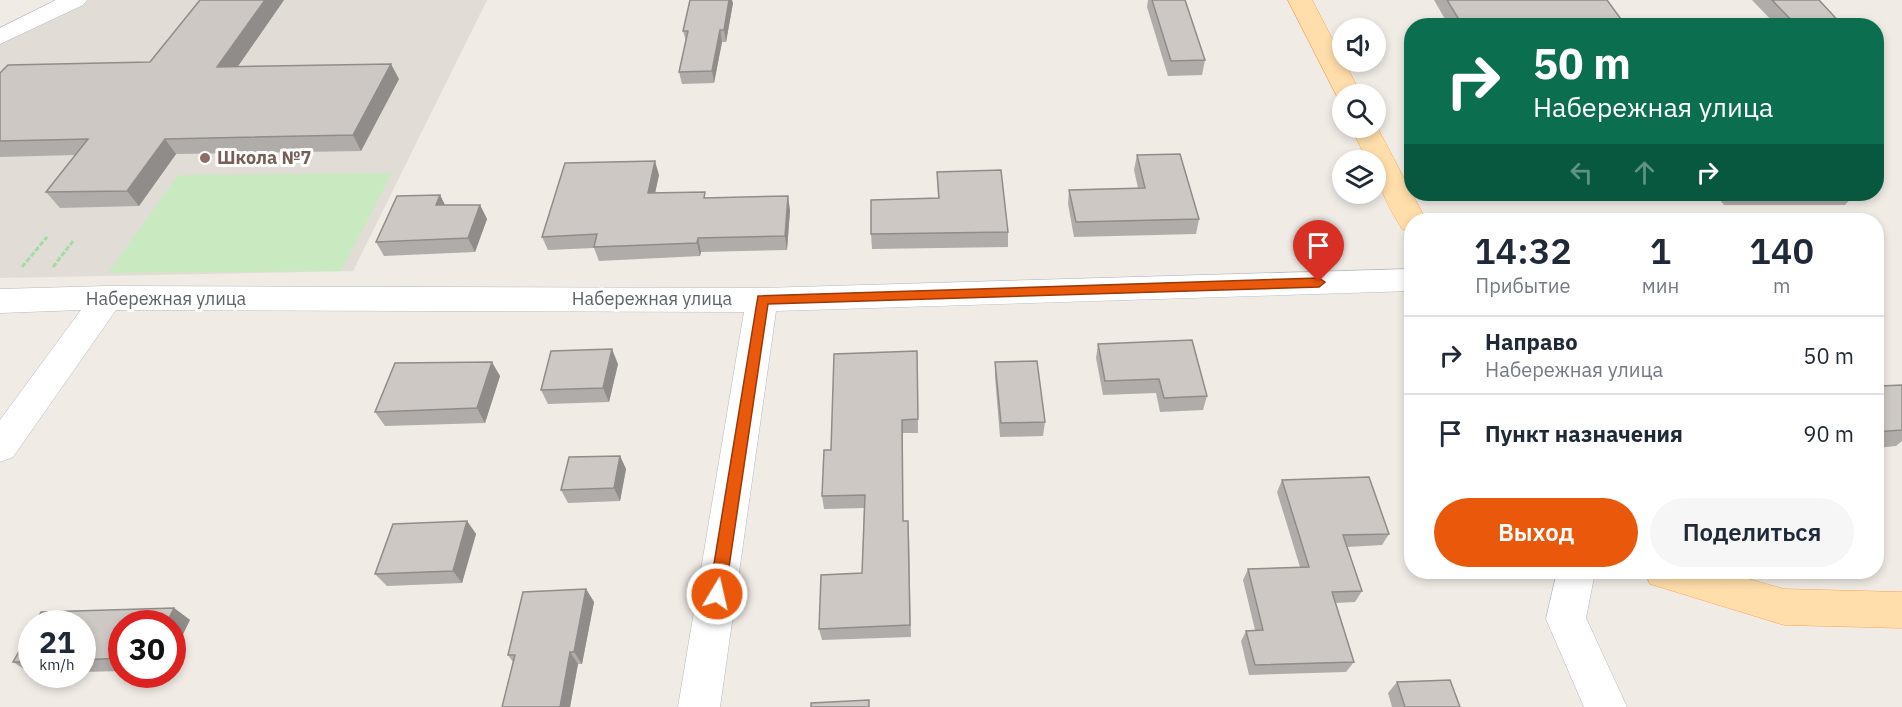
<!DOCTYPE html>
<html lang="ru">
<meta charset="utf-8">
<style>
:root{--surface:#fff;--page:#f6f6f7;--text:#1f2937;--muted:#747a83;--line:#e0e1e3;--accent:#ea580c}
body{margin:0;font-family:"IBM Plex Sans",sans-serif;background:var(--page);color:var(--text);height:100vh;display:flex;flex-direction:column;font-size:22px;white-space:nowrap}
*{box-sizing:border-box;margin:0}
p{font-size:20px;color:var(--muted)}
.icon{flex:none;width:33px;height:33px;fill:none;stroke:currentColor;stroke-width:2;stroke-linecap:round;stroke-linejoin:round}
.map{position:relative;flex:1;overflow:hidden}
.drawer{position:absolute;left:1404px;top:213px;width:480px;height:366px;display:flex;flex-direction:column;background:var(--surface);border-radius:24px;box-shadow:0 3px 9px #0003}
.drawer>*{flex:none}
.banner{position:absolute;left:1404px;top:18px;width:480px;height:183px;border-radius:24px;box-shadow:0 3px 9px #0003;background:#0b6e4f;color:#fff;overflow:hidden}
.fabs{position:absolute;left:1332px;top:18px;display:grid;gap:12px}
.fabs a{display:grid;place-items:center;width:54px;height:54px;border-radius:50%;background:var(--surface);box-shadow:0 3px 9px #0003;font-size:30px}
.speed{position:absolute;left:18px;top:610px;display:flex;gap:12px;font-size:30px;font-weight:700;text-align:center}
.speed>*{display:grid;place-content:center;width:78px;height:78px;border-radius:50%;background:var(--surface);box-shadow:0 3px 9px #0003;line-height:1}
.speed small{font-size:15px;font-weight:400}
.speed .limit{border:9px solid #d22;background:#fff;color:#111}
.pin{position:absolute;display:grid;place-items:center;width:51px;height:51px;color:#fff;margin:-62px -26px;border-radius:50% 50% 50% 0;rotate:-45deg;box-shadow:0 0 6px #0007}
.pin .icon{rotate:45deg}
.me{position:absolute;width:66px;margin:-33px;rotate:9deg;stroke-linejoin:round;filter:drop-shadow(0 0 4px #0008)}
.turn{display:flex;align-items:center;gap:21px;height:126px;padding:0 30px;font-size:27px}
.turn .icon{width:78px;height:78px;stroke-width:2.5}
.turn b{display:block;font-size:42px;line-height:51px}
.lanes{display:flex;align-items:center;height:57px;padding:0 30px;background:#0003;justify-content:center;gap:30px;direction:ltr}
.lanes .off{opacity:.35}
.eta{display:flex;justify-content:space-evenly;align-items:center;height:102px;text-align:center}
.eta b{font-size:36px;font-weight:600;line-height:42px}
.button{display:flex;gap:12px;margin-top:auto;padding:12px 30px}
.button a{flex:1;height:69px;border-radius:36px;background:var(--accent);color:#fff;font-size:24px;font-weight:600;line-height:69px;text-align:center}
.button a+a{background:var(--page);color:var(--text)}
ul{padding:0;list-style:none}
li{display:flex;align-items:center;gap:18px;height:78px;padding:0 30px;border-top:2px solid var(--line)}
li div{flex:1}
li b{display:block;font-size:22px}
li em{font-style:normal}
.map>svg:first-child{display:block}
.education{fill:#e2dcd6}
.green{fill:#c9e9c0}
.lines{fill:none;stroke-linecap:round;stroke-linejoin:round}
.minor-casing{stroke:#b5b9bc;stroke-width:1}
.major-casing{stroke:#faa554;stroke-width:1}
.path{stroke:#a2dca4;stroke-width:3;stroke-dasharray:5 2;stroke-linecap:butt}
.minor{fill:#fff;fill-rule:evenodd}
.major{fill:#ffdeab;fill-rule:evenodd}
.wall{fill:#b0aca9}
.shaded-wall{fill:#908c89}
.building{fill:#cdc8c4;stroke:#908c89;stroke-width:1.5}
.route{fill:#ea580c;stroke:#983908;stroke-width:1.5}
.education-dot{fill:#8d6e63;stroke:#fff;stroke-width:2}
.labels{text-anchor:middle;stroke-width:6;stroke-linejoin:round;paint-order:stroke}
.education-label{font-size:18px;font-weight:bold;fill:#785e54;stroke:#fff;text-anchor:start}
.street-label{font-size:18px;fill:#5d6366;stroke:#fff}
</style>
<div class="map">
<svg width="1902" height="707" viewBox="0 0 1902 707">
<rect width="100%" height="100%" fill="#f0ebe5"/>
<path class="education" d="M 88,0 L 487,0 L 353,271 L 0,278 L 0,44 Z"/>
<path class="green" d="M 392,173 L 341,271 L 108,273 L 178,175 Z"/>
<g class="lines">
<g class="minor-casing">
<path id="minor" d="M 56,0 L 87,0 L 83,5 L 0,44 L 0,28 Z
M 1412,269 L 1412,291 L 776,311 L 720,707 L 678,707 L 744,312 L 116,310 L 13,457 L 0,462 L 0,420 L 81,310 L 0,313 L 0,289 L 107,286 L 762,288 Z
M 1557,572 L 1595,572 L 1586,618 L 1627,707 L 1584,707 L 1546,619 Z"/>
</g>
<g class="major-casing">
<path id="major" d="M 1288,0 L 1312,0 L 1361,94 L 1342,94 L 1342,100 L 1339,100 Z
M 1376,125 L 1426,220 L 1412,220 L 1412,232 L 1402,229 C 1389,208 1376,185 1376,160 L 1367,160 L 1351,128 L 1376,128 Z
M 1645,572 L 1724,572 L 1784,589 L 1902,592 L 1902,628 L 1784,625 L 1650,584 Z"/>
</g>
<path class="path" d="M 22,267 L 47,237
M 53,267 L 73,241"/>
<use href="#minor" class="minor"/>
<use href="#major" class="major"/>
</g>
<path class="wall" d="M 284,0 L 238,66 L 399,79 L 361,151 L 176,154 L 139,206 L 60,208 L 46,192 L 75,155 L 0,157 L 0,73 L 150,62 Z
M 1148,0 L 1185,0 L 1205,60 L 1202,75 L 1168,76 L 1147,7 Z
M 1434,0 L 1607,0 L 1626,26 L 1449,26 Z
M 1752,0 L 1819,0 L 1843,26 L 1777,26 Z
M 733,3 L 726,42 L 722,42 L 714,83 L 682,84 L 679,72 L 686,41 L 683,31 Z
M 1137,155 L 1199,219 L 1196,234 L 1074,237 L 1068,204 L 1069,190 L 1138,188 L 1134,170 Z
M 937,172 L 1008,232 L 1008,247 L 872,249 L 871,234 L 938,198 Z
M 659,175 L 655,193 L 707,198 L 790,210 L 787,250 L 701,252 L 700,256 L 599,261 L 594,248 L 548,250 L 542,237 Z
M 1715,194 L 1855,194 L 1845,205 L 1724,205 Z
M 440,195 L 445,205 L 480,205 L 487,219 L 475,252 L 384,256 L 376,242 Z
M 1098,344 L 1207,396 L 1203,410 L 1160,412 L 1156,393 L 1103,395 L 1096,358 Z
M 917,351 L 918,433 L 903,433 L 903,521 L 909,534 L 911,637 L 822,640 L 819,629 L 862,573 L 864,508 L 824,509 L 822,496 L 831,450 Z
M 995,362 L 1045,422 L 1043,436 L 1000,437 L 995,377 Z
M 618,364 L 609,402 L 548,404 L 541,390 Z
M 500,376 L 485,423 L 385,426 L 375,412 Z
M 1876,381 L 1881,386 L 1902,385 L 1902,441 L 1896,446 L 1876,448 Z
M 620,456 L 626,469 L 620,501 L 568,503 L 561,490 Z
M 1282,480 L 1389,534 L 1382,545 L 1347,547 L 1362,591 L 1355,602 L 1336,603 L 1354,662 L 1346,672 L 1249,675 L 1241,641 L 1246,631 L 1255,630 L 1243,580 L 1248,569 L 1300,567 L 1277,492 Z
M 467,521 L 476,534 L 462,583 L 387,586 L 375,574 Z
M 586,589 L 594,602 L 582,664 L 578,664 L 570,707 L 502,707 L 513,662 L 508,655 Z
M 174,608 L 190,620 L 122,624 L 122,671 L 82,672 L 82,624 Z
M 32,629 L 32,674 L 13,662 Z
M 1397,682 L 1460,707 L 1392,707 L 1388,693 Z"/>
<path class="shaded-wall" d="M 265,0 L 284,0 L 227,82 L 217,67 Z
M 729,0 L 732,0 L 733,3 L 726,42 L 724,30 Z
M 720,30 L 722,42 L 714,83 L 712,71 Z
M 391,64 L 399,79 L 361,151 L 353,135 Z
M 165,139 L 176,154 L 139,206 L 127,191 Z
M 655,161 L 659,175 L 652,207 L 648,193 Z
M 440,195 L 447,209 L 436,205 Z
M 788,196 L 790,210 L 787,250 L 785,236 Z
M 480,205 L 487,219 L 475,252 L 468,238 Z
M 698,238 L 701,252 L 700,256 L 697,243 Z
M 612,349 L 618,364 L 609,402 L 603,388 Z
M 492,362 L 500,376 L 485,423 L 477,408 Z
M 902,420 L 903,433 L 903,534 L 903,521 Z
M 620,456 L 626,469 L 620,501 L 614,488 Z
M 467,521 L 476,534 L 462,583 L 453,571 Z
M 586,589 L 594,602 L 582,664 L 574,652 Z
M 174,608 L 190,620 L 172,657 L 172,624 L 166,624 Z
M 570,652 L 578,664 L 570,707 L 560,707 Z"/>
<path class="building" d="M 200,0 L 265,0 L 217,67 L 391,64 L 353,135 L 165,139 L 127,191 L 46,192 L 88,139 L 0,141 L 0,73 L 8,65 L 150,62 Z
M 690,0 L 729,0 L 724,30 L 720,30 L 712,71 L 679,72 L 688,31 L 683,31 Z
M 1152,0 L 1185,0 L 1205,60 L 1171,61 Z
M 1447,0 L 1607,0 L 1626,26 L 1463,26 Z
M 1772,0 L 1819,0 L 1843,26 L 1797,26 Z
M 1180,154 L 1199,219 L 1076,222 L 1069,190 L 1145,188 L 1137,155 Z
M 655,161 L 648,193 L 705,192 L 704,198 L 788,196 L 785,236 L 698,238 L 697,243 L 594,247 L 597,234 L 542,237 L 565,163 Z
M 1001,170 L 1008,232 L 871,234 L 871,200 L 939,198 L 937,172 Z
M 440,195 L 436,205 L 480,205 L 468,238 L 376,242 L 397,196 Z
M 1192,340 L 1207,396 L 1164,398 L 1159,379 L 1105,381 L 1098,344 Z
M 612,349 L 603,388 L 541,390 L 551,351 Z
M 917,351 L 918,419 L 902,420 L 903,521 L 908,521 L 910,625 L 819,629 L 821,575 L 862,573 L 865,495 L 822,496 L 824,450 L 831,450 L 834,354 Z
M 1037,361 L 1045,422 L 1001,423 L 995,362 Z
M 492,362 L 477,408 L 375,412 L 395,363 Z
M 1876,381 L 1881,386 L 1902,385 L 1902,430 L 1876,432 Z
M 620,456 L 614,488 L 561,490 L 569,457 Z
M 1369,477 L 1389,534 L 1343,535 L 1362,591 L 1332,592 L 1354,662 L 1255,665 L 1246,631 L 1263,630 L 1248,569 L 1309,567 L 1282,480 Z
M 467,521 L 453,571 L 375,574 L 393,524 Z
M 586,589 L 574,652 L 570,652 L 560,707 L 502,707 L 515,655 L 508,655 L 523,592 Z
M 174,608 L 166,624 L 122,624 L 122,658 L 82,660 L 82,624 L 35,624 L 41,612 Z
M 32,629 L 32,662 L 13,662 Z
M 1450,680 L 1460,707 L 1405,707 L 1397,682 Z
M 869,700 L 869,707 L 811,707 L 811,703 Z"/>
<path class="route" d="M 1319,278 L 1325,282 L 1319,287 L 768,304 L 725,594 L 723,599 L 717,601 L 711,599 L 709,594 L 758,296 Z"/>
<circle class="education-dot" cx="205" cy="158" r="6"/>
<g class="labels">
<g class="education-label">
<text x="217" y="164">Школа №7</text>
</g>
<g class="street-label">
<text x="166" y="305">Набережная улица</text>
<text x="652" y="305">Набережная улица</text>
</g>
</g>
</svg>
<div class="fabs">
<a><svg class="icon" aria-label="sound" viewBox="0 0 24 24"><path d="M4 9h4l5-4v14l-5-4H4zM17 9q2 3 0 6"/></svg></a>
<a><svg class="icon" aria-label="search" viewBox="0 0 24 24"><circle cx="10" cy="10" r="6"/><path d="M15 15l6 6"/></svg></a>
<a><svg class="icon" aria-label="layers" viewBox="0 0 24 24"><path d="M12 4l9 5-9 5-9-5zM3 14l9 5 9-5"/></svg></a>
</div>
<div class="speed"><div>21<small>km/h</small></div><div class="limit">30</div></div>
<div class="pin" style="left:1319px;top:282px;background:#d93025"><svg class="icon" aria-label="arrive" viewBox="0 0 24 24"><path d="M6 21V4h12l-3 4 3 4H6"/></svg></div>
<svg class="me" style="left:717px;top:594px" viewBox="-20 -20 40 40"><circle r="17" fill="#ea580c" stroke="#fff" stroke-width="3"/><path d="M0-11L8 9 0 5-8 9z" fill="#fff"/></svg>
<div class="banner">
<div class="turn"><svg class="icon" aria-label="right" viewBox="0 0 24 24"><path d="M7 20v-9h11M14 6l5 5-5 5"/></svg><div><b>50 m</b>Набережная улица</div></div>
<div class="lanes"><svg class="icon off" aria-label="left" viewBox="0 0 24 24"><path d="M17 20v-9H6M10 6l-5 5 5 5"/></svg><svg class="icon off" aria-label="ahead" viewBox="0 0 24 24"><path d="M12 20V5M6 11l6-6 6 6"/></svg><svg class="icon" aria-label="right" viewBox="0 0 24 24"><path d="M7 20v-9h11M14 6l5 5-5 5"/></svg></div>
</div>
<section class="drawer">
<div class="eta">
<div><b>14:32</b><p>Прибытие</p></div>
<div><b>1</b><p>мин</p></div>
<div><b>140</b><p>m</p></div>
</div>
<ul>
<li><svg class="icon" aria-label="right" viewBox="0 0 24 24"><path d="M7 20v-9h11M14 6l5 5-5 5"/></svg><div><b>Направо</b><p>Набережная улица</p></div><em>50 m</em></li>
<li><svg class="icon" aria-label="arrive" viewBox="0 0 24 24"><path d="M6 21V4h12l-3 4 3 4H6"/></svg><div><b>Пункт назначения</b></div><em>90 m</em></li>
</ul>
<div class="button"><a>Выход</a><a>Поделиться</a></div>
</section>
</div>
